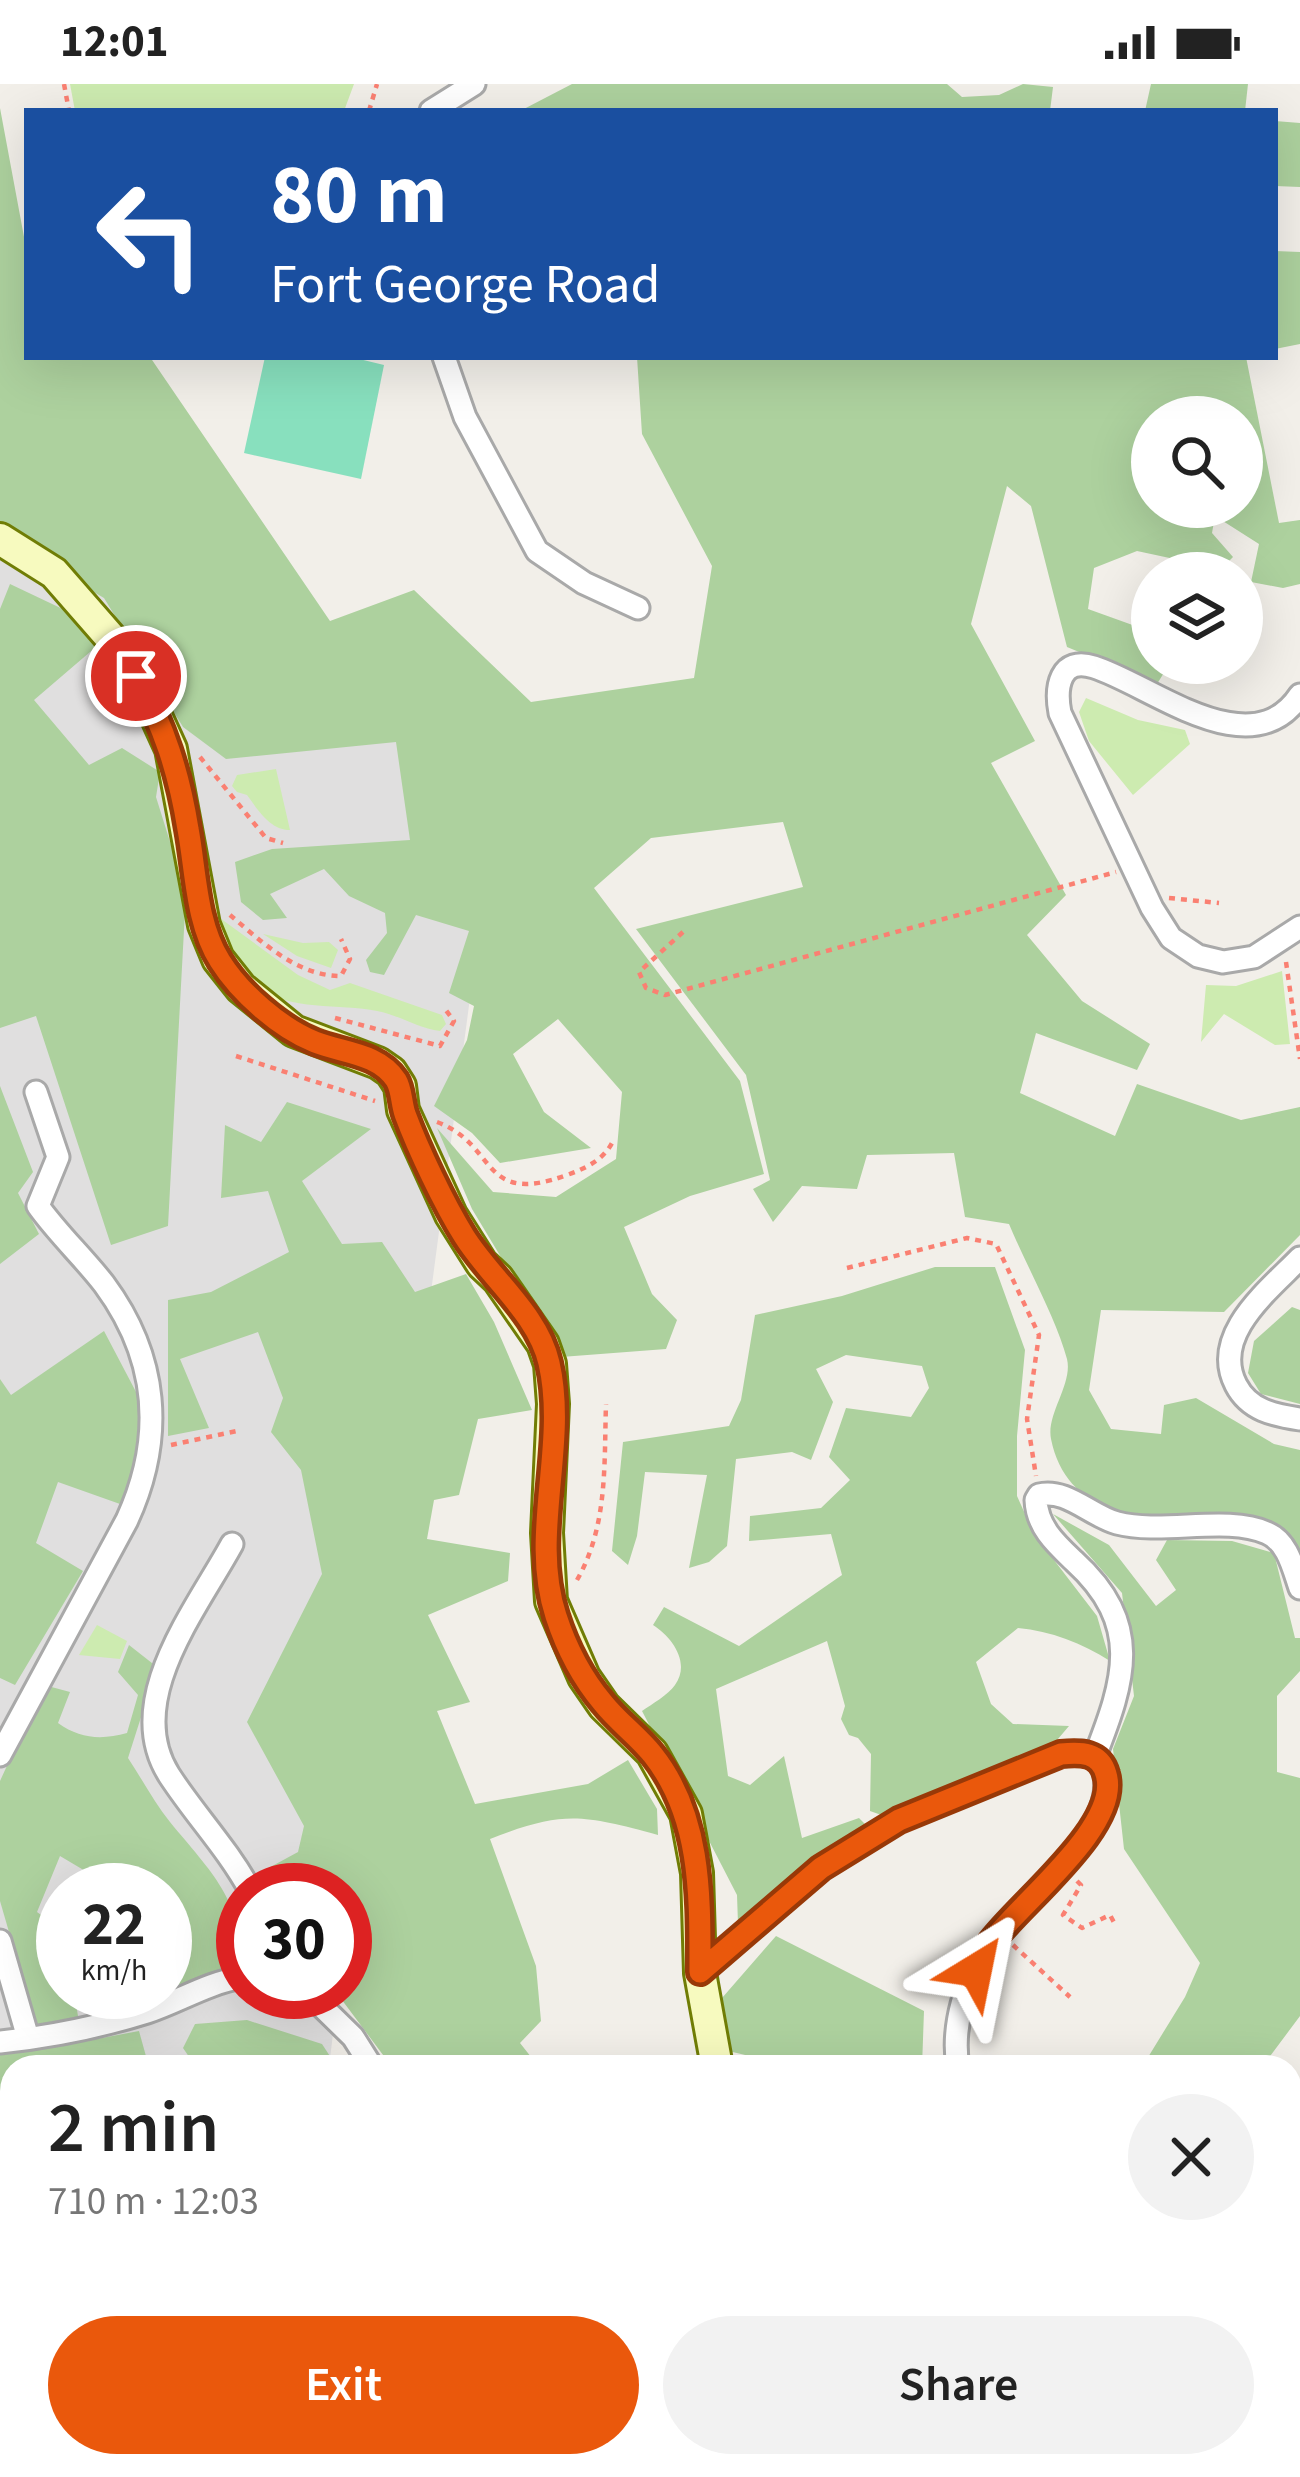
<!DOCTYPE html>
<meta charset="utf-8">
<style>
:root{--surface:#fff;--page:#f2f2f2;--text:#222;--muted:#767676;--accent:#ea580c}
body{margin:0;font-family:"Source Sans 3",sans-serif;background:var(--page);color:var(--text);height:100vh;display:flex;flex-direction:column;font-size:45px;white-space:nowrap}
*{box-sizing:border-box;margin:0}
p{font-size:39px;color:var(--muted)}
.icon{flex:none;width:66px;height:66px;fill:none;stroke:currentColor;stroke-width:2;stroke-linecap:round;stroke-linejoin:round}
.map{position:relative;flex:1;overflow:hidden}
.drawer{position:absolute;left:0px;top:1971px;width:1302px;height:423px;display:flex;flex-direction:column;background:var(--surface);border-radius:36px 36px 0 0;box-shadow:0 12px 48px #0002}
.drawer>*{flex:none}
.top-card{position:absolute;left:24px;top:24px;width:1254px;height:252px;border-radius:0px;box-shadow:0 12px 48px #0002;background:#1a4fa0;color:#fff;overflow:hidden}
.buttons{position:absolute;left:1131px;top:312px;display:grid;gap:24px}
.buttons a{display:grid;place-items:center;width:132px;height:132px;border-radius:50%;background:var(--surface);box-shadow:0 12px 48px #0002;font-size:60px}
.speed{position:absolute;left:36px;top:1779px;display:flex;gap:24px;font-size:60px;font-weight:700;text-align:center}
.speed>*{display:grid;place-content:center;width:156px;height:156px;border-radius:50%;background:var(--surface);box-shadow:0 12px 48px #0002;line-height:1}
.speed small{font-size:30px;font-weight:400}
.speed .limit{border:18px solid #d22;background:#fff;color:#111}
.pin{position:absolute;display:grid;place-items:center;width:102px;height:102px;color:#fff;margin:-51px;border:6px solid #fff;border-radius:50%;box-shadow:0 3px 12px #0007}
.me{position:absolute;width:132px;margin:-66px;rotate:35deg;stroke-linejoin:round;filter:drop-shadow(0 0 9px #0008)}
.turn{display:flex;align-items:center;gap:42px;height:252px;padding:0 48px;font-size:54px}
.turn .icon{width:156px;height:156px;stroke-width:2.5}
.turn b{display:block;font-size:84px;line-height:102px}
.round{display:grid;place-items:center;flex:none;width:126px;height:126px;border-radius:63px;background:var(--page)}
.headline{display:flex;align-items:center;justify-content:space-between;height:204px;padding:0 48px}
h1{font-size:72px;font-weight:600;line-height:90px}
.primary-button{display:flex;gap:24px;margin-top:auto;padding:24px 48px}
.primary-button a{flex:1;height:138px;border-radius:72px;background:var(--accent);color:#fff;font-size:48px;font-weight:600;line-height:138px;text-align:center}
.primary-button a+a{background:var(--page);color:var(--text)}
.status{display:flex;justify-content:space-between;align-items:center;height:84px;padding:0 60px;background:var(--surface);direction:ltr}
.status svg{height:33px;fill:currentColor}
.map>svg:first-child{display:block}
.residential{fill:#e0dfdf;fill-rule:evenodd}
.grass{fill:#cdebb0}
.forest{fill:#add19e;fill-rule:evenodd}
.pitch{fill:#88e0be}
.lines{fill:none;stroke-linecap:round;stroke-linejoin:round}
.street-casing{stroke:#a9a9a9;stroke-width:27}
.secondary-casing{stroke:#707d05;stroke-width:36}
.path{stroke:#fa8072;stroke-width:4.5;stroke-dasharray:6 6;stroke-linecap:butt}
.street{stroke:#fff;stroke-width:21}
.secondary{stroke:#f7fabf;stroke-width:30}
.route-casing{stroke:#983908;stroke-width:30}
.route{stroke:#ea580c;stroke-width:21}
</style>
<div class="status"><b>12:01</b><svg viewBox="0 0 49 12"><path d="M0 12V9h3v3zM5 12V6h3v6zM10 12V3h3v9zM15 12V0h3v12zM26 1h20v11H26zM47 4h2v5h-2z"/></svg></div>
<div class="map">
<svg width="1300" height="2393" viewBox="0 0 1300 2393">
<rect width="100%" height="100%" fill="#f2efe9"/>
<path class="residential" d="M 0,396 L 430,664 L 479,846 L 345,1857 L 345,1806 L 243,1806 L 243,1908 L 338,1908 L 329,1983 L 12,1983 L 12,2382 L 0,2393 ZM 63,1806 L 165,1806 L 165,1908 L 63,1908 Z"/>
<path class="grass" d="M 70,0 L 354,0 L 344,27 L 75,27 Z
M 1086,614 L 1138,636 L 1185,646 L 1190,660 L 1133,711 L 1089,657 L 1079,628 Z
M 276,685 L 290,746 C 270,746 258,726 247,711 L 237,708 L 232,702 L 237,691 Z
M 213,829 L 298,891 L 330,906 L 350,899 L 442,931 L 446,940 L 440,947 C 417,944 399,931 377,927 C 341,919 288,928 257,902 C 242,890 224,848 213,829 Z
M 263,850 L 303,859 L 329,858 L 338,866 L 331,884 L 297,872 Z
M 1282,887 L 1290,960 L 1275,961 L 1224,930 L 1201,958 L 1206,901 L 1236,902 Z
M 97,1541 L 127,1557 L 120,1575 L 79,1571 Z
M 913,2382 L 1002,2382 L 1002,2392 L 917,2393 Z"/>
<path class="forest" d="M 572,0 L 947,0 L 962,13 L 999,11 L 1023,0 L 1053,3 L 1050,27 L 520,27 Z
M 1151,0 L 1248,0 L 1245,27 L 1145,27 Z
M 0,24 L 27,169 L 27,273 L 150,273 L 330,537 L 414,506 L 531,618 L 694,594 L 712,482 L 642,350 L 637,273 L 1246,273 L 1279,439 L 1300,436 L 1300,500 L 1283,504 L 1251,498 L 1259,460 L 1215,432 L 1212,449 L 1233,473 L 1221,485 L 1137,467 L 1094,484 L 1088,525 L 1152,548 L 1152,579 L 1170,579 L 1157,600 L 1067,563 L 1031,422 L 1007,402 L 971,540 L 1035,657 L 991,679 L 1066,811 L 1027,851 L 1082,917 L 1150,960 L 1137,986 L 1036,949 L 1020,1009 L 1115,1052 L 1137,1000 L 1241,1036 L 1300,1023 L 1300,1151 L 1224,1228 L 1101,1226 L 1089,1306 L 1111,1345 L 1161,1350 L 1164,1321 L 1196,1314 L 1274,1360 L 1300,1366 L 1300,1471 L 1276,1444 C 1197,1439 1071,1455 1051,1355 C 1046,1330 1073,1300 1067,1275 C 1056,1234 1026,1181 1009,1140 L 965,1133 L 954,1069 L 867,1071 L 857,1105 L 802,1102 L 773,1138 L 753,1105 L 770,1096 L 746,991 L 636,845 L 803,803 L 783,738 L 651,754 L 594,804 L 740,997 L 764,1090 L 690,1112 L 624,1143 L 652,1210 L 677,1236 L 666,1265 L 561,1273 L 472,1125 L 437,1044 L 493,1108 L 556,1113 L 616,1075 L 622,1008 L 558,935 L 513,970 L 544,1028 L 591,1064 L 500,1079 L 472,1049 L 434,1022 L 467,956 L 474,922 L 449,909 L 469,847 L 416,831 L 384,891 L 370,888 L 366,876 L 387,849 L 385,829 L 349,812 L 324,785 L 270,810 L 287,834 L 263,836 L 241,818 L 235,778 L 272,765 L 410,756 L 396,658 L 226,675 L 183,643 L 104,514 L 0,453 ZM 1152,333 L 1242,333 L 1242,423 L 1152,423 Z
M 1275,37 L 1300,39 L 1300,103 L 1275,102 Z
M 1275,167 L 1300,168 L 1300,260 L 1275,265 Z
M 10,500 L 69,528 L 97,562 L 34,616 L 89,681 L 122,664 L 160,688 L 156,713 L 186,809 L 168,1142 L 111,1161 L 36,932 L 0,944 L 0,525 Z
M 0,1002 L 33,1088 L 18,1109 L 39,1150 L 0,1180 Z
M 287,1018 L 371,1045 L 302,1097 L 342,1160 L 382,1158 L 415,1208 L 466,1190 L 494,1238 L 532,1326 L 478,1335 L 459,1411 L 434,1416 L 427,1455 L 510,1469 L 508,1497 L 428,1531 L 470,1618 L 437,1627 L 475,1720 L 588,1700 L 628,1676 L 657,1725 L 658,1751 C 583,1731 564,1726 490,1755 L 536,1882 L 541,1937 L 520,1959 L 539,1983 L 392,1983 L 336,1908 L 345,1908 L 345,1806 L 270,1806 L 263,1787 L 298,1768 L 304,1742 L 247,1638 L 322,1490 L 301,1386 L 271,1348 L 283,1314 L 258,1248 L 180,1275 L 209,1344 L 168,1352 L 168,1216 L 211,1208 L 289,1168 L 268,1107 L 221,1114 L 225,1041 L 261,1058 Z
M 935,1183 L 995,1183 L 1025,1266 L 1017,1352 L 1017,1412 L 1034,1450 L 1097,1532 L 1110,1577 C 1082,1559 1051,1547 1018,1544 L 976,1578 L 991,1620 L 1013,1640 L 1069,1642 L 1052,1662 L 887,1733 L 870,1727 L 871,1670 L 858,1654 L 849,1651 L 841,1635 L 845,1622 L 827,1557 L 716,1605 L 728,1692 L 750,1701 L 784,1672 L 802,1754 L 859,1734 L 868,1743 L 738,1840 L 737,1811 L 642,1627 C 652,1620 668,1611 675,1601 C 691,1579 672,1553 653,1541 L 664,1523 L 739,1562 L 842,1491 L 831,1450 L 749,1457 L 750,1432 L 821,1424 L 850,1396 L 829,1373 L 846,1324 L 911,1333 L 929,1304 L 922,1282 L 846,1271 L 816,1285 L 833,1318 L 811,1376 L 792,1368 L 736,1375 L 727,1462 L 709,1478 L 689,1484 L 707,1391 L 645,1388 L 637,1452 L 628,1481 L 612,1467 L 623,1358 L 729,1342 L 741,1316 L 755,1231 L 842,1212 Z
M 1292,1223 L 1300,1226 L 1300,1320 L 1261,1310 L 1248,1289 L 1254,1257 Z
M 104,1247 L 145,1325 L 137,1389 L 120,1420 L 58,1398 L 36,1459 L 83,1487 L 15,1601 L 0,1594 L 0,1295 L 11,1311 Z
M 1053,1430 L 1109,1461 L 1156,1522 L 1176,1506 L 1156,1476 L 1167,1456 L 1232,1457 L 1274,1469 L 1295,1554 L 1300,1554 L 1300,1587 L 1277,1612 L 1277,1688 L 1300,1694 L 1300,1932 L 1262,1983 L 1142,1983 L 1185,1913 L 1200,1879 L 1124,1765 L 1113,1665 L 1134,1612 L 1122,1509 Z
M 129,1561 L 157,1583 L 128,1674 C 142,1695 154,1718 170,1738 C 211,1788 243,1816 243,1886 L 178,1901 L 143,1921 L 99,1932 L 99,1908 L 165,1908 L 165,1901 L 177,1889 L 165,1875 L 165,1806 L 100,1806 L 90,1802 L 97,1794 L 60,1772 L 37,1828 L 63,1847 L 63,1908 L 74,1908 L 79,1938 L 36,1941 L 0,1817 L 0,1697 L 44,1601 L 70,1608 L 58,1639 C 80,1655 102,1656 127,1649 L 138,1611 L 118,1588 Z
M 776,1852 L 924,1927 L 922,1983 L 795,1983 L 720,1965 L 722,1914 Z
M 247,1936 L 322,1960 L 337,1983 L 240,1983 L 237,1979 L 196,1983 L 183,1964 L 195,1940 Z
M 139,1947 L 149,1983 L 12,1983 L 12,2070 L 8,2065 L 0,2070 L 0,1967 L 38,1966 Z
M 12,2343 L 12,2382 L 628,2382 L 631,2393 L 0,2393 L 0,2358 Z
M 1290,2365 L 1300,2365 L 1300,2393 L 1184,2393 L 1194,2382 L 1290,2382 Z
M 667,2382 L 759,2382 L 758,2393 L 671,2393 Z
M 790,2382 L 906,2382 L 909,2393 L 788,2393 Z"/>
<path class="pitch" d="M 265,273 L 351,273 L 384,281 L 361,395 L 244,369 Z"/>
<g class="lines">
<g class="street-casing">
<path id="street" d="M 431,27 L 474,0
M 444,273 L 465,333 L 537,467 L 584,499 L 638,524
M 1300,611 C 1251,685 1151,601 1094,583 C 1060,572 1055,603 1060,629 L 1152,824 L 1171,854 L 1198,872 L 1223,878 L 1254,873 L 1300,843
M 1300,1174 C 1269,1206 1210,1251 1236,1301 C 1249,1326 1273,1331 1300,1335
M 232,1460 C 196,1526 122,1617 169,1691 C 195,1731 227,1764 250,1806
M 0,1671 L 127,1436 C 165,1353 158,1273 104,1200 C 83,1173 58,1150 38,1122 L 58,1073 L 36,1008
M 0,1857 L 28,1954
M 700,1889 L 821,1783 L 899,1736 L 1061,1669 L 1082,1668 L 1095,1672 C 1125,1595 1143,1540 1074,1477 C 1056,1460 1037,1443 1036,1416 L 1039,1411 C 1066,1404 1091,1432 1117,1439 C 1163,1451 1226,1431 1267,1449 C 1288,1458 1293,1484 1300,1504
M 307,1908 L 353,1953 L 372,1983
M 0,1958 C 49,1953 99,1943 147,1928 C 180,1917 207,1899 243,1893
M 958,1983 C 951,1942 966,1893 990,1860 C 1021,1818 1143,1726 1095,1672
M 1290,2248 L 1300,2250
M 648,2382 L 652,2393
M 1021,2393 L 1021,2382"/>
</g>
<g class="secondary-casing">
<path id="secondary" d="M 0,455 L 54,489 L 109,552 L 146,610 L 171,665 L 204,841 L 218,875 L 241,904 L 294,947 L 378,979 L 391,988 L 400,1002 L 403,1026 L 451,1131 L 482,1180 L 498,1195 L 543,1260 L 550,1280 L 553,1320 L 547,1449 L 551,1517 L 584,1593 L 604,1622 L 652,1669 L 686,1730 L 697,1789 L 700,1889 L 717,1983
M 780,2393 L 781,2382"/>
</g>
<path class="path" d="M 64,0 L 69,27
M 369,27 L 377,0
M 200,673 L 266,754 L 283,759
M 1169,814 L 1219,819
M 230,831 C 262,858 297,892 341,892 L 350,875 L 341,855
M 683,848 L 639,888 L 646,904 L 665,911 L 1116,788
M 1286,878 L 1300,975
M 335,934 L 440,962 L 454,937 L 445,925
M 236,972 L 375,1017
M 437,1038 C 499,1061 479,1123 567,1091 C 586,1084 604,1076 613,1057
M 847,1184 L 967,1154 L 996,1160 L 1039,1251 L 1027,1335 L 1036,1392
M 171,1361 L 237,1347
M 577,1496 C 608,1442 604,1381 606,1320
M 1077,1797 L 1081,1801 L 1063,1831 L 1082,1844 L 1110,1831 L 1116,1842
M 1013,1861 L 1070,1913
M 86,1925 L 84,1916 L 88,1908"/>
<use href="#street" class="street"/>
<use href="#secondary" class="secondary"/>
</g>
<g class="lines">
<g class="route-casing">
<path id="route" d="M 136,592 C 164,642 179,689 188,745 C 196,788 196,839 220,877 C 240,909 280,944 315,958 C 343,969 378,969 396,996 C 402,1006 401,1018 405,1030 C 418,1065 444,1120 464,1152 C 490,1194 538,1230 549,1279 C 568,1362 529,1450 556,1532 C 566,1563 582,1594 603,1619 C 618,1638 638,1652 653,1671 C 702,1733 700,1814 700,1888 L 821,1784 L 899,1736 L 1061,1670 C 1081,1668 1100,1668 1106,1690 C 1122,1742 1017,1821 989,1861 C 984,1869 981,1878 976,1886"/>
</g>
<use href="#route" class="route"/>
</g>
</svg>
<div class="buttons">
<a><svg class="icon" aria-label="search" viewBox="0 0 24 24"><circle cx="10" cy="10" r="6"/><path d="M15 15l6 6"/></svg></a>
<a><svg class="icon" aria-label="layers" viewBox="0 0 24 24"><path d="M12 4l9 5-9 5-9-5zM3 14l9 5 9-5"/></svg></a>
</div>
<div class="speed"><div>22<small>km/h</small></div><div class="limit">30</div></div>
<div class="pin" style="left:136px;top:592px;background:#d93025"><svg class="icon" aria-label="arrive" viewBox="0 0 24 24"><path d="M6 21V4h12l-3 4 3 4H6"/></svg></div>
<svg class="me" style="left:976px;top:1886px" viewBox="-20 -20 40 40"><path d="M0-17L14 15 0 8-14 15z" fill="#ea580c" stroke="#fff" stroke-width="4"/></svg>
<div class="top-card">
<div class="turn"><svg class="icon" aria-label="left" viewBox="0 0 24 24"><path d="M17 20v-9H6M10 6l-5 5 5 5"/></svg><div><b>80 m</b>Fort George Road</div></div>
</div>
<section class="drawer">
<div class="headline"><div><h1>2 min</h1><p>710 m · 12:03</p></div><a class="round"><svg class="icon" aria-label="close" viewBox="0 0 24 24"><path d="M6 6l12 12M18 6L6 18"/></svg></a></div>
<div class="primary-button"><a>Exit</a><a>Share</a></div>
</section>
</div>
